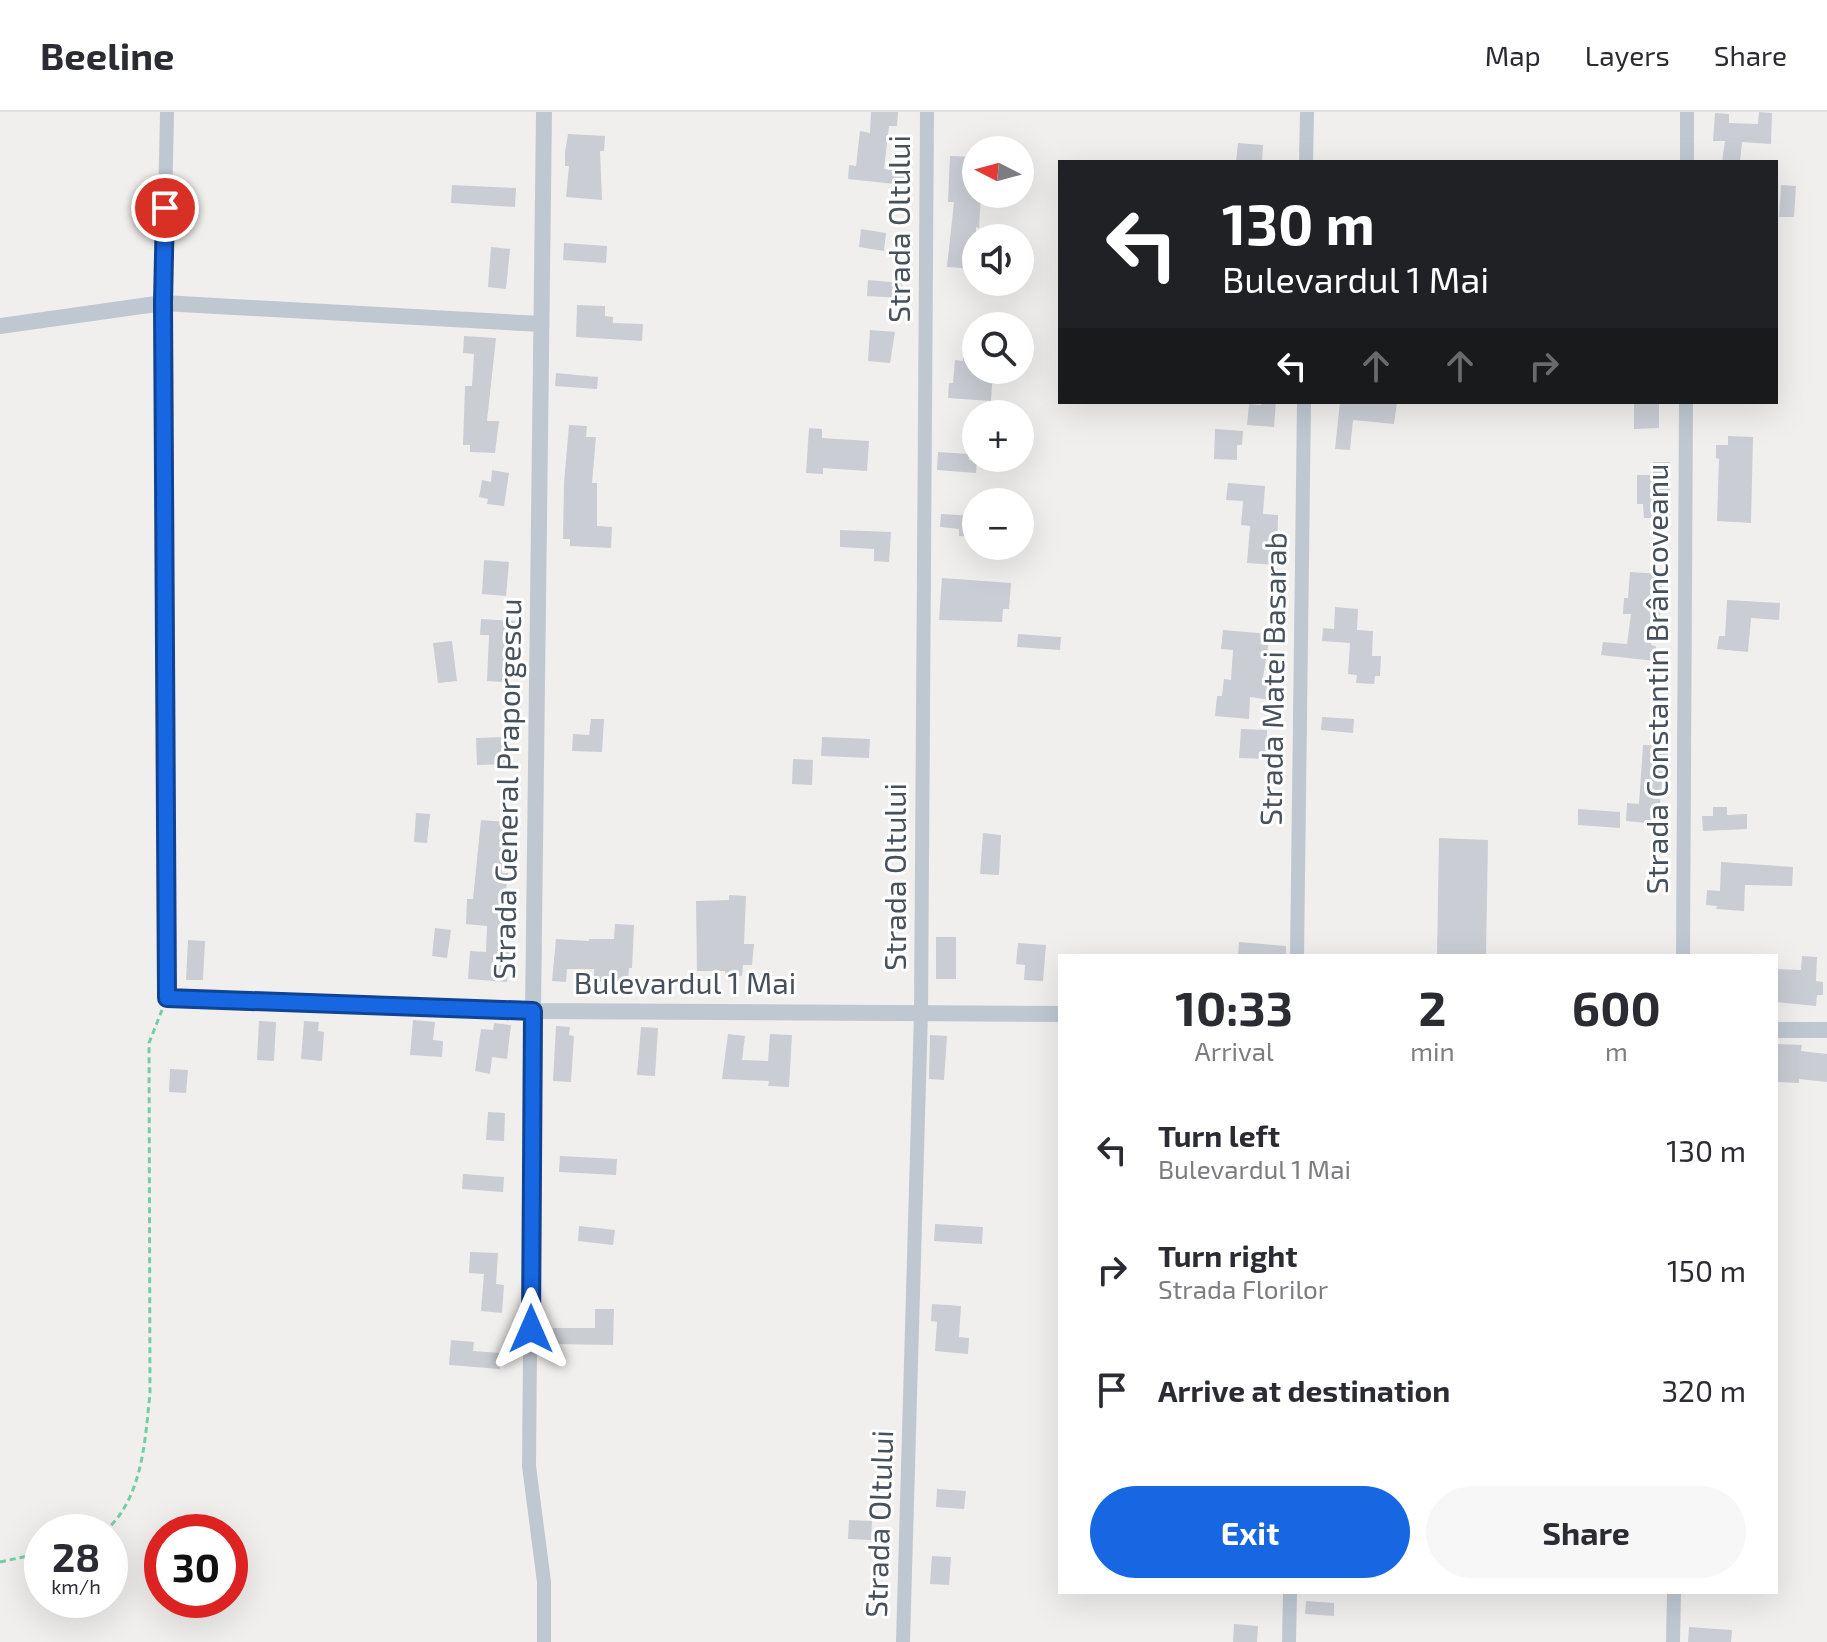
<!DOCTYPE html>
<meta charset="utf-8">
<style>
:root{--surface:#fff;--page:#f7f7f7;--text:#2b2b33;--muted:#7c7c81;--line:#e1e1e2;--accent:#1767e2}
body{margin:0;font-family:"Exo 2",sans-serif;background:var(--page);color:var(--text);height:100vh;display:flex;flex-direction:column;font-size:30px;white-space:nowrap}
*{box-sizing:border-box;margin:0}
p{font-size:26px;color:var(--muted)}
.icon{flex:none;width:44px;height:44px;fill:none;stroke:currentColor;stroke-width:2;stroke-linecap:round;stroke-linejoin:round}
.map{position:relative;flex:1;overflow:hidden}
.drawer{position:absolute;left:1058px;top:842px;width:720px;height:640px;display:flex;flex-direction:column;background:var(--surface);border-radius:0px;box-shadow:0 8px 32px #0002}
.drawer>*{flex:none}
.guide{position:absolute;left:1058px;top:48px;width:720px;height:244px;border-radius:0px;box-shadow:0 8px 32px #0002;background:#202124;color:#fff;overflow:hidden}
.needle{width:52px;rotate:276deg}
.buttons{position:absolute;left:962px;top:24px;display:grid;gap:16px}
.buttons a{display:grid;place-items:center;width:72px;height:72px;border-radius:50%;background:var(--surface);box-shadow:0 8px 32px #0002;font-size:40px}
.speed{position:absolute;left:24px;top:1402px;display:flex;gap:16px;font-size:40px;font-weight:700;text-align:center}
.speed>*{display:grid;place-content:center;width:104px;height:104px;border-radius:50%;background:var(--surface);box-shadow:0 8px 32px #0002;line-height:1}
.speed small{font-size:20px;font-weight:400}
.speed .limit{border:12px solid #d22;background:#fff;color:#111}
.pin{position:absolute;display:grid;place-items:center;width:68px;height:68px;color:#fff;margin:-34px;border:4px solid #fff;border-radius:50%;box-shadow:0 2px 8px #0007}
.me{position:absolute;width:88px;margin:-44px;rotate:0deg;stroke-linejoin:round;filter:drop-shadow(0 0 6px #0008)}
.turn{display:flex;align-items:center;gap:28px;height:168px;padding:0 32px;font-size:36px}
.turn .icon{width:104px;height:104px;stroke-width:2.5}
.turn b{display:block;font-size:56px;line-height:68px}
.lanes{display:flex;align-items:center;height:76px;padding:0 32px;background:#0003;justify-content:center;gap:40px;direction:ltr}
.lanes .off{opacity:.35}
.eta{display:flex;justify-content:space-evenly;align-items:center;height:136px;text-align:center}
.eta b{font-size:48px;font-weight:700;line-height:56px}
.primary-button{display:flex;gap:16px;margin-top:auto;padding:16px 32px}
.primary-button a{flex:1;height:92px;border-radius:48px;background:var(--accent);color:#fff;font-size:32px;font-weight:700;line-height:92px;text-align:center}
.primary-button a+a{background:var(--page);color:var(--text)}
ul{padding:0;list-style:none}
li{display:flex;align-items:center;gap:24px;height:120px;padding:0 32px}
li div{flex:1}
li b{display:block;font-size:30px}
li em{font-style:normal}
header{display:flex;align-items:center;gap:48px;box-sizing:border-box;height:112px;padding:0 40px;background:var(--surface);border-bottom:2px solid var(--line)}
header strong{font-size:38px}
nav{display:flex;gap:44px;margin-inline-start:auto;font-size:28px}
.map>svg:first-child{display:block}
.building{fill:#cacdd4}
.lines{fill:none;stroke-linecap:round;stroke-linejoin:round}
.path{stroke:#74cea5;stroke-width:3;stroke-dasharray:6 4;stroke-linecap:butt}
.minor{stroke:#bfc8d1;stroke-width:14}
.tertiary{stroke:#bfc8d1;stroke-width:16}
.route-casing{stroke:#0f4393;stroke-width:20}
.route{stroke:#1767e2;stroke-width:14}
.labels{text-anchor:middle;stroke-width:6;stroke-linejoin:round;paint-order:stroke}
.street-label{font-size:30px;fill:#46515c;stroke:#fff}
</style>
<header>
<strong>Beeline</strong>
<nav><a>Map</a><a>Layers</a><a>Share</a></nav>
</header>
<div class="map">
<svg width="1827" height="1530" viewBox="0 0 1827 1530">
<rect width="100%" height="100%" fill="#f1efee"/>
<path class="building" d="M 871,0 L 898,0 L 897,14 L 889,14 L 884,57 L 906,59 L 904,73 L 848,67 L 849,53 L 856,54 L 860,19 L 870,21 Z
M 1759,0 L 1772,1 L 1771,32 L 1742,30 L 1740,50 L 1722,50 L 1725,29 L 1713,29 L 1715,1 L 1729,2 L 1729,11 L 1758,12 Z
M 568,22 L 605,24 L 604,39 L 600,39 L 602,88 L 566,85 L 569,54 L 565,54 L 565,40 Z
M 1238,31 L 1263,33 L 1262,50 L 1236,50 Z
M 950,44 L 976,45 L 976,82 L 981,82 L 979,116 L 976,115 L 976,157 L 947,155 L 954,90 L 948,90 Z
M 452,73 L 516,76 L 515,95 L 451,91 Z
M 1781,73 L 1796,74 L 1794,105 L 1779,105 Z
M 861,117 L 886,121 L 884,139 L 859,135 Z
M 564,131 L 607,134 L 606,151 L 563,148 Z
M 491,135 L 510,137 L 506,177 L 488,175 Z
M 868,168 L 902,171 L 901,186 L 867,184 Z
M 577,193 L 605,194 L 605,204 L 613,205 L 613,211 L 643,212 L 642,229 L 576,225 Z
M 870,218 L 895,220 L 890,251 L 868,249 Z
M 464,224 L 496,226 L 487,309 L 499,309 L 495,341 L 470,340 L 470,333 L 463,333 L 465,274 L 472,274 L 474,242 L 463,241 Z
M 963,241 L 976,242 L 976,258 L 993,258 L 991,289 L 948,286 L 949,271 L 953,271 L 955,248 L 963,249 Z
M 556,261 L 598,265 L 597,277 L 555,274 Z
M 1261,290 L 1276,290 L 1274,315 L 1247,313 L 1249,292 L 1261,293 Z
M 1340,290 L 1397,291 L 1394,312 L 1353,308 L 1350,338 L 1335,337 Z
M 1634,290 L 1659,290 L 1659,316 L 1634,317 Z
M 569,313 L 587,314 L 586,325 L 596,325 L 592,371 L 597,371 L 597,414 L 612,415 L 611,436 L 570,434 L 570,427 L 563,427 L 564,371 Z
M 809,316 L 822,317 L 822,326 L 869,329 L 867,359 L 823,356 L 823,362 L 806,361 Z
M 1215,317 L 1243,319 L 1242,333 L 1237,333 L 1237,348 L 1214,347 Z
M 1728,324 L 1753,325 L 1751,411 L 1717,409 L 1719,347 L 1716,346 L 1716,333 L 1728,333 Z
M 938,340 L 969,342 L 969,348 L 977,348 L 976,361 L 937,358 Z
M 1653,350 L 1670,350 L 1670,406 L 1644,406 L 1643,392 L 1637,392 L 1637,363 L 1653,363 Z
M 492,358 L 509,361 L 504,394 L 487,392 L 488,387 L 479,385 L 482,368 L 491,370 Z
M 1228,371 L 1265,374 L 1263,402 L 1278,403 L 1277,453 L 1247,451 L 1250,414 L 1241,413 L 1243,389 L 1226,388 Z
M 941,402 L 976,404 L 976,425 L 959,424 L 959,417 L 940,415 Z
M 840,418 L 891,420 L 889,450 L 874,449 L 874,437 L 840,435 Z
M 484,448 L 509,450 L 506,484 L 482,482 Z
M 1630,460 L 1663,462 L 1660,504 L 1655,504 L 1651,533 L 1656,534 L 1655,549 L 1601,543 L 1603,530 L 1627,532 L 1631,502 L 1623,502 L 1624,486 L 1628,486 Z
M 942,466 L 1011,471 L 1009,497 L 1003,497 L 1002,510 L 939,508 Z
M 1727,488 L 1780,491 L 1779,508 L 1751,506 L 1748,540 L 1717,537 L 1719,524 L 1725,524 Z
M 1335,495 L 1358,497 L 1357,518 L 1373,519 L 1372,544 L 1381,544 L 1380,564 L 1375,564 L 1374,572 L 1356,571 L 1357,563 L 1348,562 L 1350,531 L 1322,529 L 1323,516 L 1334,517 Z
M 481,507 L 515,509 L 514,525 L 505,524 L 503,570 L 487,569 L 489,523 L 480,523 Z
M 1223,518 L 1270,522 L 1262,572 L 1272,573 L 1271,588 L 1250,585 L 1249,607 L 1215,604 L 1217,584 L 1222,584 L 1224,567 L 1231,568 L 1233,538 L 1221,537 Z
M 1018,522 L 1061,525 L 1060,538 L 1017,535 Z
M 452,529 L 457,569 L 438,571 L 433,531 Z
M 1322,605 L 1354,607 L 1353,621 L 1321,618 Z
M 591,607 L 604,607 L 602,640 L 572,639 L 573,622 L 589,623 Z
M 1241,617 L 1267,618 L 1266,647 L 1239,646 Z
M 504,625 L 504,632 L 509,632 L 510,652 L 477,653 L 476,626 Z
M 822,625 L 870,627 L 869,646 L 821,644 Z
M 1643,633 L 1668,634 L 1667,660 L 1663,660 L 1658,712 L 1626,709 L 1627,691 L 1639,692 Z
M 793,647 L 813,648 L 812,673 L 792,672 Z
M 1713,695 L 1727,695 L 1727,703 L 1747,702 L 1747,717 L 1703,719 L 1702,704 L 1713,704 Z
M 1578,697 L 1620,700 L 1620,716 L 1578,713 Z
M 416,701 L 430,702 L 427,731 L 414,730 Z
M 481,708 L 506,710 L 502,761 L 508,761 L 505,789 L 508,789 L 505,835 L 510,835 L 507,870 L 468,867 L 470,839 L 486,840 L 487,814 L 466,812 L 467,787 L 473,787 Z
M 983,721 L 1001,723 L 999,763 L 980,762 Z
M 1439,726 L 1488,728 L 1486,844 L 1437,844 Z
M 1721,750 L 1793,755 L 1792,774 L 1745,773 L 1744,799 L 1716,797 L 1717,794 L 1706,793 L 1707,778 L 1720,779 Z
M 729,783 L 746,784 L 744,832 L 754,832 L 752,853 L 743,853 L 742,864 L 725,863 L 725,859 L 697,859 L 696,789 L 729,788 Z
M 615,812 L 634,813 L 632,856 L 629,856 L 628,869 L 594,870 L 594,857 L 567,857 L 566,870 L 552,869 L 556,827 L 589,829 L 589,827 L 614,827 Z
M 435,816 L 451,818 L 447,846 L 432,844 Z
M 936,825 L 956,825 L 956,867 L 936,867 Z
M 188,828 L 205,829 L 203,868 L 186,868 Z
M 1239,830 L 1286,834 L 1286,844 L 1238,844 Z
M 1018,831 L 1046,833 L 1043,869 L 1024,868 L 1025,853 L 1016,852 Z
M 1802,844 L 1817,845 L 1816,869 L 1823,870 L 1823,883 L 1817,883 L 1816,894 L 1776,890 L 1776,857 L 1801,858 Z
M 413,908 L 435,910 L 433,928 L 443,929 L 442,945 L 410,943 Z
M 259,909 L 276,910 L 274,949 L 257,948 Z
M 304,909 L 319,910 L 318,919 L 324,920 L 322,949 L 301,947 Z
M 494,911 L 511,913 L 507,947 L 492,945 L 490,962 L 475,959 L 481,917 L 493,918 Z
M 556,914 L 570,915 L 569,923 L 574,924 L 571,970 L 553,969 Z
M 641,915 L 658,916 L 655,964 L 637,963 Z
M 728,922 L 745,924 L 742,948 L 768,949 L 770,922 L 792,923 L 789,975 L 768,974 L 769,969 L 722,967 Z
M 930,923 L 947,924 L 944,968 L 929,967 Z
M 1778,932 L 1802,933 L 1801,939 L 1827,942 L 1827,970 L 1799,967 L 1799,971 L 1776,970 Z
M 170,957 L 188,958 L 186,981 L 169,980 Z
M 488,1000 L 505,1001 L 504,1029 L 486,1028 Z
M 560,1044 L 617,1047 L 616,1063 L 559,1060 Z
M 463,1062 L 504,1065 L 503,1080 L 462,1077 Z
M 935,1112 L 983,1115 L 982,1132 L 934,1129 Z
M 579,1114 L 615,1118 L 613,1133 L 578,1129 Z
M 470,1140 L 498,1141 L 496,1172 L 504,1173 L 502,1201 L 481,1199 L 484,1162 L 469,1161 Z
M 932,1192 L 961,1194 L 959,1225 L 969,1226 L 968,1242 L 935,1239 L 937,1210 L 931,1209 Z
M 595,1197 L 614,1197 L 613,1233 L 553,1232 L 553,1216 L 595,1216 Z
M 451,1228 L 474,1230 L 473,1239 L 501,1241 L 500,1257 L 449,1253 Z
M 937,1377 L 966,1379 L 964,1397 L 936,1395 Z
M 849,1408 L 872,1409 L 871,1428 L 848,1427 Z
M 932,1444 L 951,1445 L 949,1473 L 930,1472 Z
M 1306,1489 L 1334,1491 L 1334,1504 L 1305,1502 Z
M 1234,1512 L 1258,1514 L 1257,1530 L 1233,1530 Z
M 1689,1515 L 1732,1518 L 1731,1530 L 1688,1530 Z"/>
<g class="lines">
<path class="path" d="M 104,1420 C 143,1387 145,1328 150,1281 L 149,931 L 162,898
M 0,1450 L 42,1441"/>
<path class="minor" d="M 167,0 L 163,191 L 167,886 L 533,899 L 529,1354 L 544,1470 L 544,1530
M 1306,50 L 1307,0
M 1687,50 L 1687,0
M 1297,844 L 1304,290
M 1683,844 L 1686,290
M 903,1530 L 921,901 L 927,0
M 1289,1530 L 1290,1480
M 1673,1530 L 1674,1480"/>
<path class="tertiary" d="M 544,0 L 533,899 L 1060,902
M 0,214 L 163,191 L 541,212
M 1776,918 L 1827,918"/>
</g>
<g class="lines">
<g class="route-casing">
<path id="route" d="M 165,96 L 163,191 L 167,886 L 533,899 L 531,1217"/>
</g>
<use href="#route" class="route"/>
</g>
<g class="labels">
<g class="street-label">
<text transform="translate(900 117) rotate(-90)" y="10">Strada Oltului</text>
<text transform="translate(1274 567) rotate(-89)" y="10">Strada Matei Basarab</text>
<text transform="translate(1658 567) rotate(-90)" y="10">Strada Constantin Brâncoveanu</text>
<text transform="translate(508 677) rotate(-89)" y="10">Strada General Praporgescu</text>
<text transform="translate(896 765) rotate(-90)" y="10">Strada Oltului</text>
<text x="685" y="882">Bulevardul 1 Mai</text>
<text transform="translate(880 1412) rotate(-88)" y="10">Strada Oltului</text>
</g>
</g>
</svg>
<div class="buttons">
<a><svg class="needle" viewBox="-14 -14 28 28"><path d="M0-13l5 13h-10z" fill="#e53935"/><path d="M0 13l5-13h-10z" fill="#7c7c81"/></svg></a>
<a><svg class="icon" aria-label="sound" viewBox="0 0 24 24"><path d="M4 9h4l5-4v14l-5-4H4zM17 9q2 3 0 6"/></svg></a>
<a><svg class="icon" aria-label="search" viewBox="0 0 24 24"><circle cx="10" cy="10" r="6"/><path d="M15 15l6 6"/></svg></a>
<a>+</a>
<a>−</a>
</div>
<div class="speed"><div>28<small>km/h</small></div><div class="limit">30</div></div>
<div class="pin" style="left:165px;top:96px;background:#d93025"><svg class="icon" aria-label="arrive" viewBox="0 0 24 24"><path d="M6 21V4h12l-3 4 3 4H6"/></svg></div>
<svg class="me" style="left:531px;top:1217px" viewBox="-20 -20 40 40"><path d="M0-17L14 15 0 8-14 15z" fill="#1767e2" stroke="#fff" stroke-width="4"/></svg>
<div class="guide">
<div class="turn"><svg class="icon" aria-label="left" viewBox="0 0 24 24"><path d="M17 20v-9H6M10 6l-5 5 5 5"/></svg><div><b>130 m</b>Bulevardul 1 Mai</div></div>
<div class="lanes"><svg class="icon" aria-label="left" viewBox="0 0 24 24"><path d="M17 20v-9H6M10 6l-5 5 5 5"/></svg><svg class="icon off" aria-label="ahead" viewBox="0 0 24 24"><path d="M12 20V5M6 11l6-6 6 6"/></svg><svg class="icon off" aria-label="ahead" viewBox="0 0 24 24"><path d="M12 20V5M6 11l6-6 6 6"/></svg><svg class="icon off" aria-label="right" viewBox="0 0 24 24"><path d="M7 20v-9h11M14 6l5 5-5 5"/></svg></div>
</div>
<section class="drawer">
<div class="eta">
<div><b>10:33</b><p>Arrival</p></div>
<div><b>2</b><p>min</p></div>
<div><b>600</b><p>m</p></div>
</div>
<ul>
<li><svg class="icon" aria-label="left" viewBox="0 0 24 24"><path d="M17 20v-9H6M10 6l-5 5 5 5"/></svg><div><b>Turn left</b><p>Bulevardul 1 Mai</p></div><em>130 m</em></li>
<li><svg class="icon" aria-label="right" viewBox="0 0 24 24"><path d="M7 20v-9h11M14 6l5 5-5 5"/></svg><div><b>Turn right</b><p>Strada Florilor</p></div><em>150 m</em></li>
<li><svg class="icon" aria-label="arrive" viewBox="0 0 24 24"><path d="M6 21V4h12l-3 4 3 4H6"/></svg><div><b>Arrive at destination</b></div><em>320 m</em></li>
</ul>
<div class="primary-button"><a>Exit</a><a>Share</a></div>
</section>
</div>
